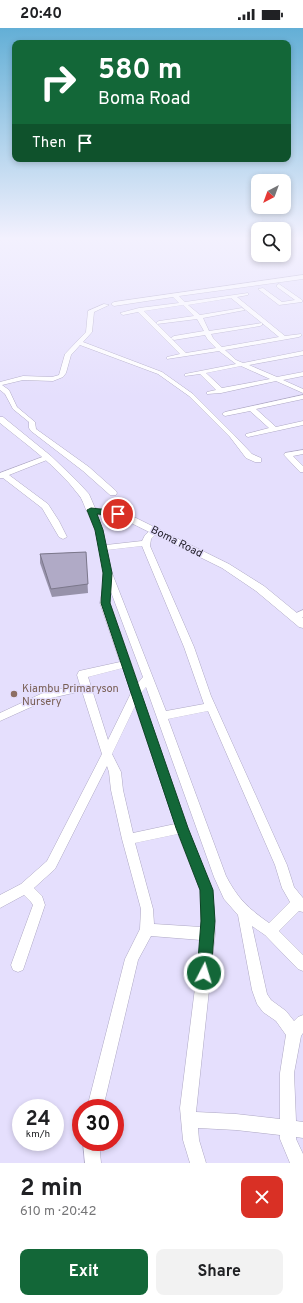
<!DOCTYPE html>
<meta charset="utf-8">
<style>
:root{--surface:#fff;--page:#f2f2f2;--text:#202124;--muted:#757577;--accent:#136738}
body{margin:0;font-family:Overpass,sans-serif;background:var(--page);color:var(--text);height:100vh;display:flex;flex-direction:column;font-size:15px;white-space:nowrap}
*{box-sizing:border-box;margin:0}
p{font-size:13px;color:var(--muted)}
.icon{flex:none;width:22px;height:22px;fill:none;stroke:currentColor;stroke-width:2;stroke-linecap:round;stroke-linejoin:round}
.map{position:relative;height:1135px;overflow:hidden}
.details{display:flex;flex-direction:column;background:var(--surface);flex:1}
.details>*{flex:none}
.banner{position:absolute;left:12px;top:12px;width:279px;height:122px;border-radius:8px;box-shadow:0 2px 6px #0003;background:#136738;color:#fff;overflow:hidden}
.needle{width:26px;rotate:221deg}
.fabs{position:absolute;left:251px;top:146px;display:grid;gap:8px}
.fabs a{display:grid;place-items:center;width:40px;height:40px;border-radius:8px;background:var(--surface);box-shadow:0 2px 6px #0003;font-size:20px}
.speed{position:absolute;left:12px;top:1071px;display:flex;gap:8px;font-size:20px;font-weight:700;text-align:center}
.speed>*{display:grid;place-content:center;width:52px;height:52px;border-radius:50%;background:var(--surface);box-shadow:0 2px 6px #0003;line-height:1}
.speed small{font-size:10px;font-weight:400}
.speed .limit{border:6px solid #d22;background:#fff;color:#111}
.pin{position:absolute;display:grid;place-items:center;width:34px;height:34px;color:#fff;margin:-17px;border:2px solid #fff;border-radius:50%;box-shadow:0 1px 4px #0007}
.me{position:absolute;width:44px;margin:-22px;rotate:5deg;stroke-linejoin:round;filter:drop-shadow(0 0 3px #0008)}
.turn{display:flex;align-items:center;gap:14px;height:84px;padding:0 20px;font-size:18px}
.turn .icon{width:52px;height:52px;stroke-width:2.5}
.turn b{display:block;font-size:28px;line-height:34px}
.then{display:flex;align-items:center;height:38px;padding:0 20px;background:#0003;gap:8px;font-size:15px}
.round{display:grid;place-items:center;flex:none;width:42px;height:42px;border-radius:8px;background:var(--page)}
.headline{display:flex;align-items:center;justify-content:space-between;height:68px;padding:0 20px}
h1{font-size:24px;font-weight:700;line-height:30px}
.primary-button{display:flex;gap:8px;margin-top:auto;padding:8px 20px}
.primary-button a{flex:1;height:46px;border-radius:8px;background:var(--accent);color:#fff;font-size:16px;font-weight:700;line-height:46px;text-align:center}
.primary-button a+a{background:var(--page);color:var(--text)}
.status{display:flex;justify-content:space-between;align-items:center;height:28px;padding:0 20px;background:var(--surface);direction:ltr}
.status svg{height:11px;fill:currentColor}
.map>svg:first-child{display:block}
.lines{fill:none;stroke-linecap:round;stroke-linejoin:round}
.minor-casing{stroke:#aea8c4;stroke-width:1}
.major-casing{stroke:#aea8c4;stroke-width:1}
.minor{fill:#fff;fill-rule:evenodd}
.major{fill:#fff;fill-rule:evenodd}
.wall{fill:#9792aa}
.building{fill:#b0aac6;stroke:#7b778b}
.route{fill:#136738;stroke:#0c4324}
.education-dot{fill:#8d6e63;stroke:#e5dffd;stroke-width:1.5}
.labels{text-anchor:middle;stroke-width:3;stroke-linejoin:round;paint-order:stroke}
.street-label{font-size:11px;fill:#24212c;stroke:#e5dffd}
.education-label{font-size:11px;fill:#785e54;stroke:#e5dffd;text-anchor:start}
</style>
<div class="status"><b>20:40</b><svg viewBox="0 0 49 12"><path d="M0 12V9h3v3zM5 12V6h3v6zM10 12V3h3v9zM15 12V0h3v12zM26 1h20v11H26zM47 4h2v5h-2z"/></svg></div>
<div class="map">
<svg width="303" height="1135" viewBox="0 0 303 1135">
<rect width="100%" height="100%" fill="#e5dffd"/>
<g class="lines">
<g class="minor-casing">
<path id="minor" d="M 303,247 L 303,251 L 179,268 L 185,274 L 248,265 L 248,267 L 237,269 L 285,308 L 301,306 L 302,307 L 299,309 L 225,322 L 236,332 L 243,335 L 303,323 L 303,327 L 249,337 L 277,349 L 303,344 L 303,348 L 283,352 L 303,361 L 303,365 L 276,353 L 221,365 L 207,366 L 207,364 L 216,362 L 200,346 L 185,348 L 185,346 L 236,336 L 219,323 L 167,331 L 167,329 L 180,326 L 138,284 L 123,287 L 120,285 L 139,280 L 179,275 L 173,269 L 114,278 L 111,276 L 114,274 ZM 231,270 L 262,295 L 209,303 L 203,290 L 245,282 L 242,280 L 200,287 L 188,277 ZM 183,277 L 194,288 L 159,293 L 157,294 L 157,296 L 197,291 L 204,303 L 174,308 L 171,310 L 174,312 L 205,307 L 208,312 L 216,320 L 186,325 L 144,283 ZM 262,295 L 279,309 L 222,319 L 213,310 L 211,306 L 260,298 L 262,297 ZM 241,338 L 270,351 L 222,360 L 206,345 Z
M 279,256 L 302,272 L 302,274 L 279,277 L 258,261 L 263,260 L 282,274 L 295,272 L 277,259 L 277,257 Z
M 104,276 L 109,277 L 94,284 L 92,304 L 83,314 L 162,344 L 193,366 L 234,407 L 252,426 L 261,430 L 261,434 L 255,434 L 246,430 L 230,409 L 189,368 L 158,346 L 80,317 L 71,327 L 66,345 L 63,349 L 53,353 L 23,352 L 2,357 L 9,362 L 17,379 L 35,394 L 36,401 L 89,439 L 116,463 L 117,465 L 116,467 L 110,467 L 83,443 L 31,403 L 29,400 L 29,394 L 13,381 L 5,366 L 0,362 L 0,354 L 23,348 L 52,349 L 59,347 L 65,326 L 86,304 L 88,283 Z
M 303,367 L 303,371 L 256,381 L 276,399 L 303,393 L 303,397 L 248,409 L 246,408 L 246,406 L 269,400 L 250,383 L 225,388 L 222,386 L 225,384 Z
M 303,422 L 303,426 L 293,428 L 303,438 L 303,444 L 300,444 L 284,427 L 285,425 Z
M 45,428 L 48,428 L 52,430 L 9,447 L 48,476 L 59,493 L 67,509 L 63,511 L 59,509 L 42,480 L 3,450 L 0,450 L 0,445 Z
M 88,481 L 94,481 L 95,483 L 103,502 L 106,517 L 142,513 L 145,507 L 153,500 L 159,500 L 160,502 L 151,511 L 150,518 L 194,619 L 211,668 L 287,837 L 294,859 L 303,870 L 303,884 L 299,883 L 279,903 L 303,927 L 303,943 L 298,941 L 265,907 L 252,898 L 267,966 L 271,972 L 286,983 L 294,993 L 298,989 L 303,987 L 303,1005 L 301,1008 L 294,1045 L 296,1093 L 303,1094 L 303,1110 L 296,1109 L 296,1111 L 303,1126 L 303,1135 L 290,1135 L 280,1111 L 280,1107 L 236,1102 L 198,1100 L 199,1112 L 206,1135 L 190,1135 L 183,1112 L 180,1080 L 201,912 L 151,908 L 138,932 L 103,1080 L 87,1080 L 125,931 L 140,901 L 141,881 L 122,811 L 111,762 L 109,744 L 107,738 L 55,841 L 34,860 L 42,868 L 45,877 L 23,942 L 18,944 L 13,942 L 11,937 L 33,877 L 31,874 L 24,867 L 0,880 L 0,867 L 21,856 L 47,833 L 102,726 L 82,663 L 51,670 L 0,693 L 0,685 L 45,664 L 80,657 L 77,647 L 79,643 L 120,634 L 100,575 L 105,548 L 95,502 L 87,483 ZM 142,518 L 184,619 L 204,676 L 166,683 L 112,545 L 107,522 ZM 111,564 L 143,649 L 138,655 L 110,575 ZM 123,640 L 131,665 L 108,712 L 88,649 ZM 146,659 L 214,849 L 224,871 L 238,887 L 252,962 L 257,976 L 263,984 L 276,993 L 286,1007 L 280,1045 L 280,1091 L 236,1086 L 196,1084 L 215,906 L 214,879 L 212,862 L 188,800 L 141,665 ZM 135,678 L 175,796 L 133,805 L 123,762 L 121,744 L 112,726 ZM 208,683 L 275,837 L 282,860 L 290,874 L 269,895 C 248,880 238,871 226,848 L 168,691 ZM 178,806 L 200,862 L 201,899 L 154,896 L 153,881 L 135,815 Z
M 303,582 L 303,589 L 295,592 L 292,591 L 290,589 L 292,587 Z
M 83,1114 L 99,1114 L 101,1135 L 85,1135 Z"/>
</g>
<g class="major-casing">
<path id="major" d="M 0,389 L 3,389 L 51,428 L 78,454 L 89,466 L 95,480 L 112,483 L 136,490 L 229,536 L 264,558 L 303,590 L 303,600 L 299,599 L 256,563 L 222,540 L 129,494 L 112,489 L 88,485 C 84,479 83,471 78,466 C 57,438 27,417 0,395 Z"/>
</g>
<use href="#minor" class="minor"/>
<use href="#major" class="major"/>
</g>
<path class="wall" d="M 86,524 L 88,565 L 52,569 L 40,535 L 40,526 Z"/>
<path class="building" d="M 86,524 L 88,556 L 51,561 L 40,526 Z"/>
<linearGradient id="sky" x2="0" y2="1"><stop stop-color="#63afd6"/><stop offset="0.57" stop-color="#f3f1fe"/><stop offset="1" stop-color="#f3f1fe" stop-opacity="0"/></linearGradient>
<rect width="303" height="369" fill="url(#sky)"/>
<path class="route" d="M 91,480 L 118,483 L 122,486 L 118,488 L 97,486 L 103,502 L 112,545 L 110,575 L 188,800 L 213,862 L 215,893 L 211,945 L 209,950 L 204,952 L 199,950 L 197,945 L 201,893 L 200,862 L 176,800 L 101,575 L 103,545 L 95,502 L 87,482 Z"/>
<circle class="education-dot" cx="14" cy="666" r="4"/>
<g class="labels">
<g class="street-label">
<text transform="translate(177 513) rotate(27)" y="4">Boma Road</text>
</g>
<g class="education-label">
<text x="22" y="664">Kiambu Primaryson<tspan x="22" dy="13">Nursery</tspan></text>
</g>
</g>
</svg>
<div class="fabs">
<a><svg class="needle" viewBox="-14 -14 28 28"><path d="M0-13l5 13h-10z" fill="#e53935"/><path d="M0 13l5-13h-10z" fill="#757577"/></svg></a>
<a><svg class="icon" aria-label="search" viewBox="0 0 24 24"><circle cx="10" cy="10" r="6"/><path d="M15 15l6 6"/></svg></a>
</div>
<div class="speed"><div>24<small>km/h</small></div><div class="limit">30</div></div>
<div class="pin" style="left:118px;top:486px;background:#d93025"><svg class="icon" aria-label="arrive" viewBox="0 0 24 24"><path d="M6 21V4h12l-3 4 3 4H6"/></svg></div>
<svg class="me" style="left:204px;top:945px" viewBox="-20 -20 40 40"><circle r="17" fill="#136738" stroke="#fff" stroke-width="3"/><path d="M0-11L8 9 0 5-8 9z" fill="#fff"/></svg>
<div class="banner">
<div class="turn"><svg class="icon" aria-label="right" viewBox="0 0 24 24"><path d="M7 20v-9h11M14 6l5 5-5 5"/></svg><div><b>580 m</b>Boma Road</div></div>
<div class="then">Then<svg class="icon" aria-label="arrive" viewBox="0 0 24 24"><path d="M6 21V4h12l-3 4 3 4H6"/></svg></div>
</div>
</div>
<section class="details">
<div class="headline"><div><h1>2 min</h1><p>610 m · 20:42</p></div><a class="round" style="background:#d93025;color:#fff"><svg class="icon" aria-label="close" viewBox="0 0 24 24"><path d="M6 6l12 12M18 6L6 18"/></svg></a></div>
<div class="primary-button"><a>Exit</a><a>Share</a></div>
</section>
